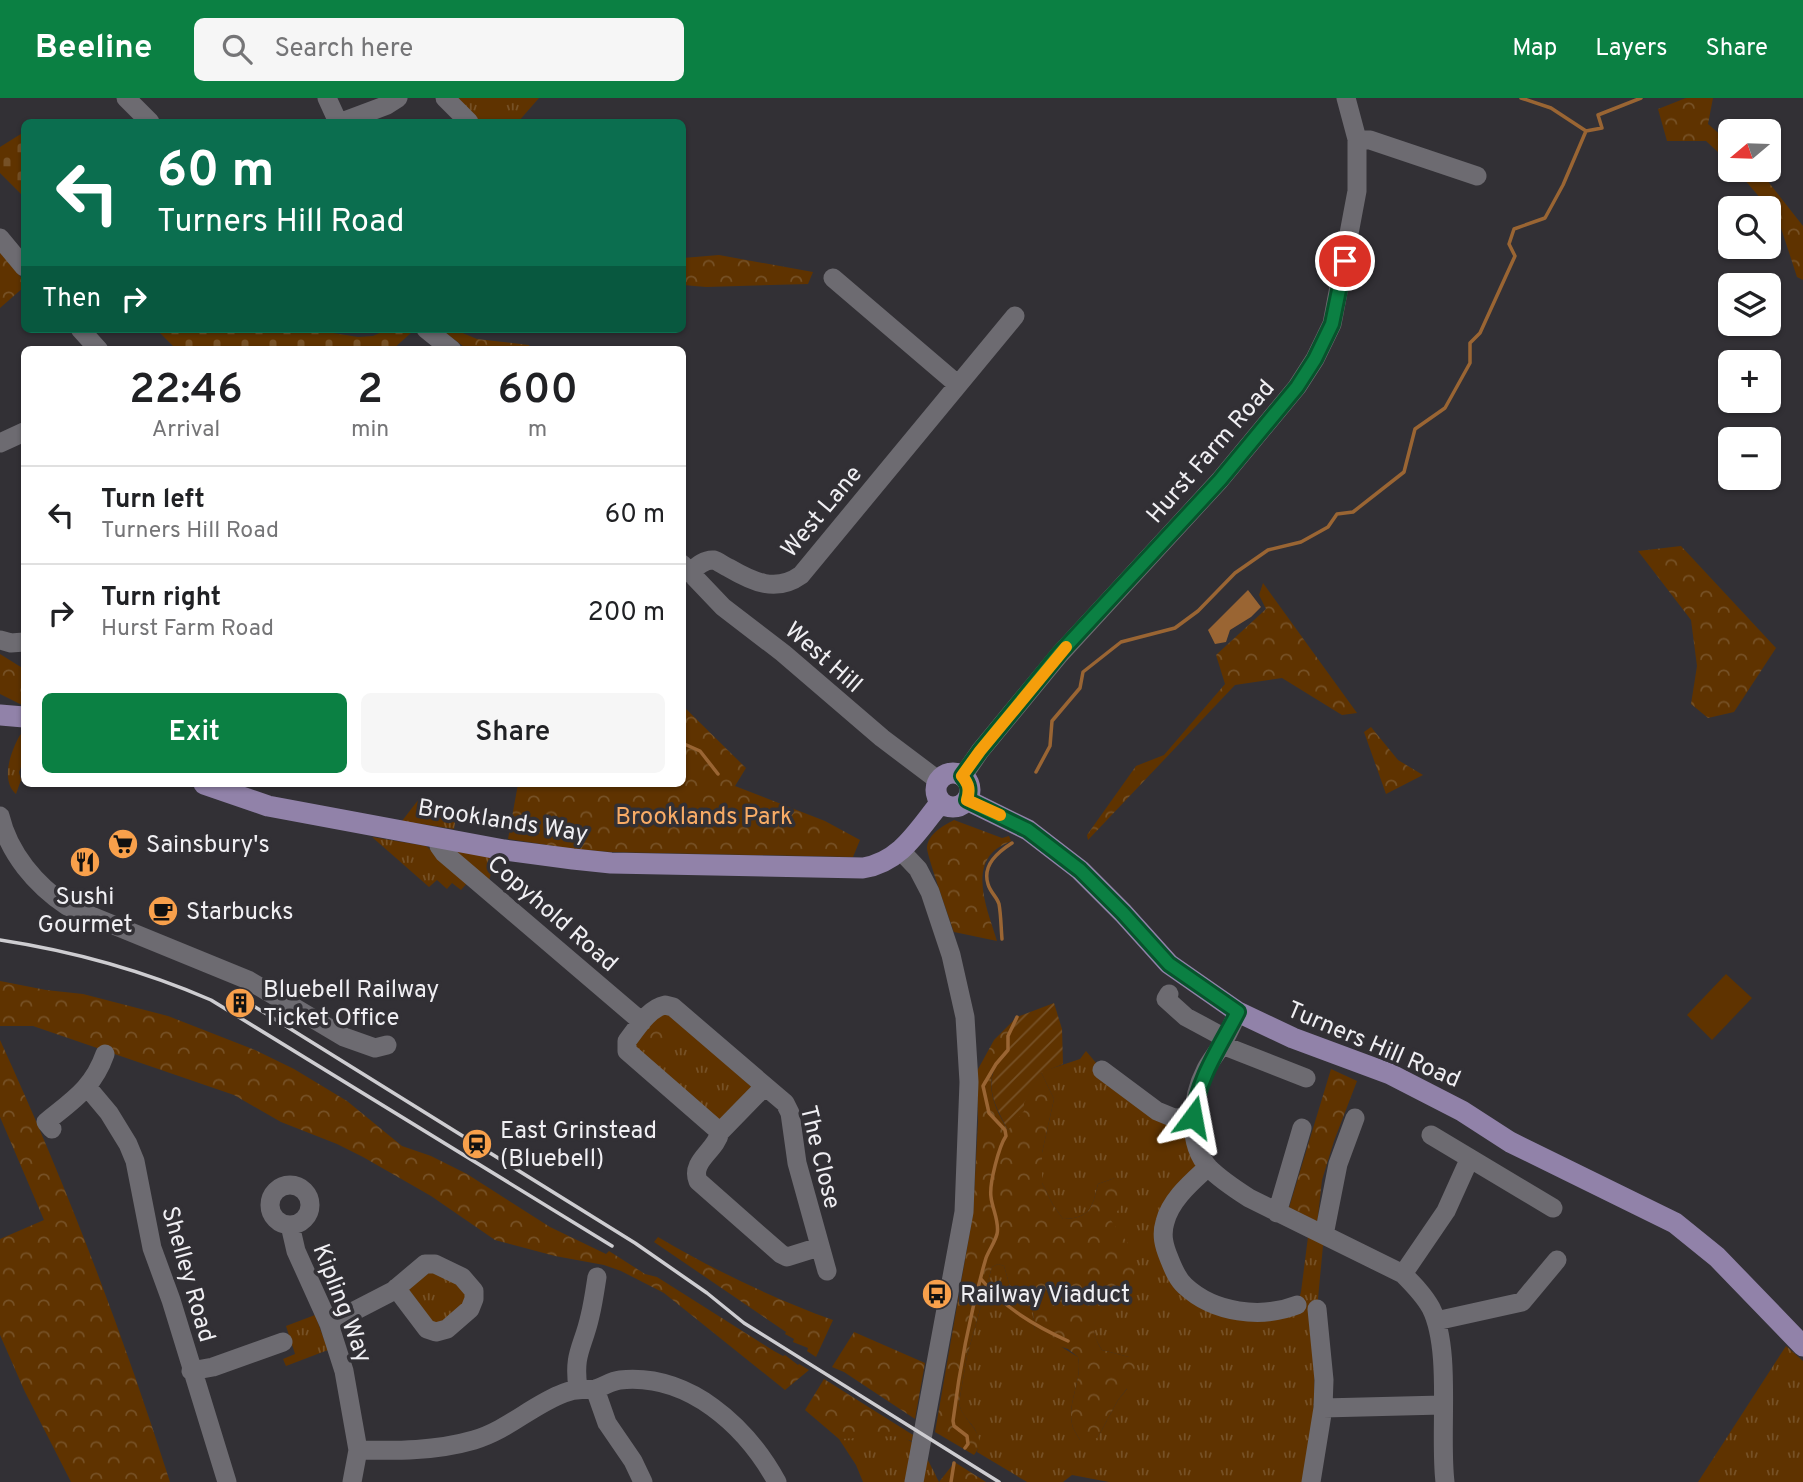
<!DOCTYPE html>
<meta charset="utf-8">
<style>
:root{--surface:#fff;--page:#f6f6f6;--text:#202124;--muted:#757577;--line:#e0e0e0;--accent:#0b8043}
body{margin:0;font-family:Overpass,sans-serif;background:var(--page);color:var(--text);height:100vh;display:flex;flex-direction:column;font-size:26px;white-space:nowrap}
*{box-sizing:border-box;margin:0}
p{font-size:23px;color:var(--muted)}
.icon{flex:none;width:38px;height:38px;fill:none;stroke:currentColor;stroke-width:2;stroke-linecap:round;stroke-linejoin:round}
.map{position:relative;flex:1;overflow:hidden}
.side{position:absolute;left:21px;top:248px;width:665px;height:441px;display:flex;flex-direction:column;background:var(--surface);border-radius:10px;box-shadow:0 2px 5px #0004}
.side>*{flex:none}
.top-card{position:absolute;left:21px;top:21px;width:665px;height:214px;border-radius:10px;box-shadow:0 2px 5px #0004;background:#0b6e4f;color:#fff;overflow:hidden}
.needle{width:46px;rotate:251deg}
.controls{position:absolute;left:1718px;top:21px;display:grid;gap:14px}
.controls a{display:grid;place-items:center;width:63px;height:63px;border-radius:10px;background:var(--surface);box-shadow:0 2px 5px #0004;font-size:35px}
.pin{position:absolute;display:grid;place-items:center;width:60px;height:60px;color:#fff;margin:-30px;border:4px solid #fff;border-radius:50%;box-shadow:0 2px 7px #0007}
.me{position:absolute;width:77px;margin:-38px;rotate:13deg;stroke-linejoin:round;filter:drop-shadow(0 0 5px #0008)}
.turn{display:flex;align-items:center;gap:24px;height:147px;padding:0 21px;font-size:32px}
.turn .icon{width:91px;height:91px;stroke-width:2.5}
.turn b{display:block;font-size:49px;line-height:60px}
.then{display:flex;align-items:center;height:66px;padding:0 21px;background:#0003;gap:14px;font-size:26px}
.eta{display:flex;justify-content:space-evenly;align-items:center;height:119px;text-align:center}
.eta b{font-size:42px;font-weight:600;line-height:49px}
.button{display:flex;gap:14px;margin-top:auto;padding:14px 21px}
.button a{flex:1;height:80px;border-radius:10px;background:var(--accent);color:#fff;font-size:28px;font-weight:600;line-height:80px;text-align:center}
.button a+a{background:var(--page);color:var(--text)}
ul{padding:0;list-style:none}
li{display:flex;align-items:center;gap:21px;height:98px;padding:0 21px;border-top:2px solid var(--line)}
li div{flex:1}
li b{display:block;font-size:26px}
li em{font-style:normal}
header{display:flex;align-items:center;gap:42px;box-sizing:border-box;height:98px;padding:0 35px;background:var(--accent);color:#fff}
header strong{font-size:33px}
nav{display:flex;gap:38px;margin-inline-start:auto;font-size:24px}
.search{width:490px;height:63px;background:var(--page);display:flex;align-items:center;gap:18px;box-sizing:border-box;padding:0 24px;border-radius:10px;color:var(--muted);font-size:26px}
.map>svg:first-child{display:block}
.grass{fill:url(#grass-tufts)}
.forest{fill:url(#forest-crowns)}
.cemetery{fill:url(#cemetery-stones)}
.garden{fill:url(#garden-furrows)}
.pitch{fill:#5f3300}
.water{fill:#9a6533}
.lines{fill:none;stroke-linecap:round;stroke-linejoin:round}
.stream{stroke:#9a6533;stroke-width:3.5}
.minor{stroke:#6d6b71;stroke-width:19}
.major{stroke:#9182a9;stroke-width:21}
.rail{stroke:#cecdd1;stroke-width:3.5}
.route-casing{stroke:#07532c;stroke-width:18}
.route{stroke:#0b8043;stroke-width:12}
.slow{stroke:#f59e0b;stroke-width:12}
.labels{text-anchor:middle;stroke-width:7;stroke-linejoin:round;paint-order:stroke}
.street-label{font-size:24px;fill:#f0eff3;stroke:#323035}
.park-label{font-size:24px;fill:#f9ac66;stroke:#323035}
.poi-label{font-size:24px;fill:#f0eff3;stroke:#323035;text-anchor:start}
</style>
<header>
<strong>Beeline</strong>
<div class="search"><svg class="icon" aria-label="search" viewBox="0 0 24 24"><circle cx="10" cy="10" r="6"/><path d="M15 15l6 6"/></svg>Search here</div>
<nav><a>Map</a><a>Layers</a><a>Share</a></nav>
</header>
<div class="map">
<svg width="1803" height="1384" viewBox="0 0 1803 1384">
<defs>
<pattern id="grass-tufts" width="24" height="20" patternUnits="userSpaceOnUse" patternTransform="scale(1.75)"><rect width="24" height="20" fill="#5f3300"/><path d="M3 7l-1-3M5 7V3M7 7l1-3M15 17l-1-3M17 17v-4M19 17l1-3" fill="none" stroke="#765126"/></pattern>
<pattern id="forest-crowns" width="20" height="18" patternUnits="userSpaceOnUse" patternTransform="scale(1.75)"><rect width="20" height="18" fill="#5f3300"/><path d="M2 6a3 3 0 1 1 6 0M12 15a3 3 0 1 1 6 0" fill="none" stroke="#765126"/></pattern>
<pattern id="cemetery-stones" width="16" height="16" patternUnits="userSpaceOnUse" patternTransform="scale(1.75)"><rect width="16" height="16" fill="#5f3300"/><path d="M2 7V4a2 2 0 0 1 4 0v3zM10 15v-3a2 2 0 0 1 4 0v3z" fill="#765126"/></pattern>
<pattern id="garden-furrows" width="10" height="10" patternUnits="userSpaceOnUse" patternTransform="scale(1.75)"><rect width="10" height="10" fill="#5f3300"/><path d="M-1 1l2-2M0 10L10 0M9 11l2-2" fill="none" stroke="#765126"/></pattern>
</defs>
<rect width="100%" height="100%" fill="#323035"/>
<path class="grass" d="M 453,0 L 539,0 L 518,24 L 477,24 Z
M 24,635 L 24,661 L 19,674 L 21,682 L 16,696 C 0,682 11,653 20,637 Z
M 422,697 L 455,725 L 454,731 L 402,723 Z
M 372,739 L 426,748 L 468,784 L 461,792 L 452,785 L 447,791 L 437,782 L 429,789 Z
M 454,753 L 500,760 L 492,771 L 489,783 Z
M 668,914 L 754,991 L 726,1020 L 717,1022 L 636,951 L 636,939 L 657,916 Z
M 1086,953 L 1102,972 L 1123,990 L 1193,1019 L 1201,1058 L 1183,1092 L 1163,1144 L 1207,1204 L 1297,1207 L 1301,1194 L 1309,1131 L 1324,1137 L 1317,1211 L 1311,1384 L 1109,1384 L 1072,1377 L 1063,1384 L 1027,1384 L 977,1354 C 984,1327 963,1326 959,1305 L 967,1258 L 992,1169 L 998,1166 L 1004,1168 L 1011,1192 L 1033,1213 L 1035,1233 L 1078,1259 C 1083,1281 1067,1304 1072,1326 C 1073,1331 1077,1337 1080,1342 L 1098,1339 L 1118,1302 L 1127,1291 L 1129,1259 L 1102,1252 C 1084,1225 1098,1213 1120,1196 L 1110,1121 L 1115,1080 L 1098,1086 C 1092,1110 1091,1120 1063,1121 L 1053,1107 L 1042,1085 L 1042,1055 L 1054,1001 L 1041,974 L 1080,961 Z
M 429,1171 L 460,1184 L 469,1200 L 437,1230 L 408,1191 Z
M 315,1217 L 328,1252 L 286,1268 L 283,1261 L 295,1256 L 286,1228 Z
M 1786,1248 L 1803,1263 L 1803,1384 L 1698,1384 Z
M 860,1338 C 871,1339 883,1337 894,1338 C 920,1340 929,1364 939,1384 L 863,1384 L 856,1367 L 839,1341 Z"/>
<path class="forest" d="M 1686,0 L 1713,0 L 1708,26 L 1731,46 L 1731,66 L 1706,43 L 1667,43 L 1658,11 Z
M 1736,72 L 1759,72 L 1803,128 L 1803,182 L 1797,179 L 1781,130 L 1769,110 Z
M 0,154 L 24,183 L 24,189 L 0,210 Z
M 719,157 L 813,174 L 808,186 L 706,189 L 683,187 L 683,160 Z
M 441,231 L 453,231 L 477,241 L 529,247 L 531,252 L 468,252 Z
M 1681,448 L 1776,550 L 1734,614 L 1708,620 L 1691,606 L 1697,568 L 1691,522 L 1638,453 Z
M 1263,485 L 1357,615 L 1342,617 L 1282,580 L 1235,587 L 1088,742 L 1087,737 L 1136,668 L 1164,657 L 1225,586 L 1216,557 L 1266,511 L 1259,497 Z
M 0,556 L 24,571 L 24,608 L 0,596 Z
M 683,608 L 746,670 L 735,688 L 825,723 L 860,742 L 853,759 L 612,754 L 574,751 L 508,741 L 518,686 L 682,686 Z
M 1371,629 L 1398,662 L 1423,677 L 1386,696 L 1364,634 Z
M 954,722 L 1002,740 L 1009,738 L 1011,743 C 1005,746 996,750 992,755 C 971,777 990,819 997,843 L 954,834 C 950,821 926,756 927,749 C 929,735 943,728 954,722 Z
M 0,883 L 46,892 L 83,896 L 168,918 L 255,952 L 294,971 L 347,1003 L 402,1048 L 431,1058 L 467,1076 L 550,1129 L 606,1156 L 609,1153 L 645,1176 L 657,1179 L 774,1253 L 783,1258 L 785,1257 L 798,1267 L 799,1266 L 809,1272 L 785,1292 L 664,1195 L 621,1173 L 604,1167 L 555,1158 L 495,1142 L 431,1098 L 363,1059 L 337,1046 L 281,1024 L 234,997 L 33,928 L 0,928 Z
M 1017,919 L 1008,938 L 1008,952 C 1004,957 999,959 997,964 C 984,988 995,1011 1008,1032 L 1041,974 L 1054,1001 L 1042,1055 L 1042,1085 L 1053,1107 L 1063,1121 C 1091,1120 1092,1110 1098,1086 L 1115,1080 L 1119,1092 L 1121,1109 L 1110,1121 C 1117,1132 1130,1145 1134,1157 C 1147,1204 1070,1203 1102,1252 L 1129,1259 L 1137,1267 L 1137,1274 L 1133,1283 L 1118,1302 L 1098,1339 L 1091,1344 L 1080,1342 C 1077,1337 1073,1331 1072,1326 C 1067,1304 1083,1281 1078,1259 L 1068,1251 L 1038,1242 L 1035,1234 L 1033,1213 L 1011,1192 L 1004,1168 L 998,1166 L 992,1169 L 967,1258 L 959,1305 C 962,1324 991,1336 974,1357 L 935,1334 L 973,1116 L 978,1024 L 977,973 L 994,942 Z
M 660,926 L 676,940 L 660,958 L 644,944 Z
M 0,942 C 66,1086 122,1233 170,1384 L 71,1384 L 25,1294 L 0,1237 L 0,1141 L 44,1122 L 0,1019 Z
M 1331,971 L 1357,983 L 1334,1043 L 1322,1082 L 1317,1127 L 1288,1113 Z
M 658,1139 C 714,1172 772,1200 833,1222 L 816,1259 L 807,1253 L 808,1250 L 793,1244 L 794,1241 L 785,1236 L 786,1234 L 654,1144 Z
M 854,1234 L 925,1265 L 915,1321 L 844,1274 L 832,1269 Z
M 824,1281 L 913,1337 L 912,1343 L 894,1338 L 839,1341 L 805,1312 Z
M 954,1365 L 956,1365 L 986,1384 L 939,1384 Z"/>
<path class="cemetery" d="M 24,34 L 24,99 L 0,75 L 0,49 Z
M 156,231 L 308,231 L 358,239 L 373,238 L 388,231 L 410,231 L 412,234 L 392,252 L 181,252 L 174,249 Z"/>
<path class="garden" d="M 1054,905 L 1062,931 L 1063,966 L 1041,975 L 1024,1005 L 1024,1013 L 1008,1032 C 996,1009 984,990 997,965 C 999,959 1004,957 1008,952 L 1008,938 L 1017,919 Z"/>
<path class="pitch" d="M 1726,876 L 1752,900 L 1712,942 L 1687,917 Z"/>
<path class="water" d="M 1248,492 L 1261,509 L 1251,519 L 1230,532 L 1226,544 L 1215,546 L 1208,532 Z"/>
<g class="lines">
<path class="stream" d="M 1521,0 L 1551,10 L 1586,33 L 1602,30 L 1598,17 L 1641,0
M 682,645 L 700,653 L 718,676
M 1036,674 L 1050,648 L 1052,623 L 1080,590 L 1083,574 L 1121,544 L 1175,530 L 1198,513 L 1235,475 L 1268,452 L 1301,444 L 1328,429 L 1337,416 L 1353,414 L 1404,374 L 1415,331 L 1445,310 L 1470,265 L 1470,245 L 1480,235 L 1515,158 L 1509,146 L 1514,131 L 1545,120 L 1563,87 L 1586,33
M 1002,841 C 1001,830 1001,817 999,806 C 997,799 990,794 988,786 C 982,767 998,754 1012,745
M 981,1181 C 1004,1210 1035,1228 1068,1243
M 965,1350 L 968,1346 L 967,1338 L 954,1328 L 953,1323 C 960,1267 970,1215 986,1160 C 989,1152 995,1144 997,1136 C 1000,1125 992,1110 991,1099 C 989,1086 999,1048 1006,1038 L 1005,1032 L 989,1015 L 983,988 L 996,966 L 1008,952 L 1008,938 L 1017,919
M 951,1384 L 954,1365"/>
<path class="minor" d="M 126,0 L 150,24
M 327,0 L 338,24
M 445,0 L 469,24
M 342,24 L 387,7 L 398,0
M 1357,41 L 1370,42 L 1477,78
M 0,140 L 24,169
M 833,180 L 957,286
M 80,231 L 99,252
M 426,231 L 452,252
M 0,345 L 24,334
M 682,466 L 723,509 L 783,555 L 882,640 L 939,683
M 689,475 C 696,469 704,461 714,462 C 718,463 724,468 729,470 C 753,484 776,495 801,477 L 1015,218
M 0,542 L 11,545 L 24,544
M 963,678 L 980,653 L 1060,556 L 1220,382 L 1297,289 L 1315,261 L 1332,226 L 1357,93 L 1357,41 L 1346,0
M 0,718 C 9,756 36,787 67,808 L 248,882 L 344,939 L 375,950 L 387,947
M 440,740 L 439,748 L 444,755 L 642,924
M 901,753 L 918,771 L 930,794 L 951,857 L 965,919 L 969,984 L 964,1114 L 914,1384
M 1169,896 L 1166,901 L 1186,919 L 1225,940
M 665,907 L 673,909 L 765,988 L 720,1034 L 627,953 L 627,943 C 637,930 649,910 665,907 Z
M 1238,914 C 1233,925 1227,938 1221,948 C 1216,956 1210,963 1206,971 C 1191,1000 1186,1045 1209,1070 C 1221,1082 1235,1091 1249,1100 L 1403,1176 C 1413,1186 1424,1197 1431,1210 C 1452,1252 1439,1335 1445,1384
M 1222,947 L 1306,980
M 1102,972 L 1157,1013 L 1174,1020 L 1193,1019
M 765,988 L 785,1005 L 790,1015 L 797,1065 L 827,1173
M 88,990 L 109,1015 L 128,1046 L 135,1063 L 152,1150 L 171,1202 L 227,1384
M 52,1031 L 46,1024 C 73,1002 93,990 105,956
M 720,1034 C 716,1053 690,1063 698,1083 L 781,1156 L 787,1159 L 819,1149
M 1431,1037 L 1553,1110
M 1208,1069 C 1192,1084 1171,1101 1165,1124 C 1161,1137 1164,1148 1169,1160 C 1173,1170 1177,1181 1185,1188 C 1214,1215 1261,1221 1297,1207
M270 1107a20 20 0 1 1 40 0a20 20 0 1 1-40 0Z
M 1277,1115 L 1302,1030
M 290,1127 L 296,1153 L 329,1226 L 344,1273 L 358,1352 L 352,1384
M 1324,1137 L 1338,1066 L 1355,1020
M 1403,1176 L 1446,1113 L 1469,1062
M 1436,1223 L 1522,1204 L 1557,1162
M 329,1226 L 393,1193 L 425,1166 L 435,1166 L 462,1179 L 474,1193 L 474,1201 L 470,1211 L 447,1231 L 436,1234 L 427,1231 L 396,1190
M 191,1273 L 213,1269 L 283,1244
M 578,1290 C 573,1255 583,1250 590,1218 C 593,1206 595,1192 597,1179
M 595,1291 L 607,1325 L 633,1363 L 643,1384
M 1323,1310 L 1442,1307
M 358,1352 C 397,1353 436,1353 474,1342 C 508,1332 532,1307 564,1295 C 579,1289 583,1293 595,1291 C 604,1289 610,1283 620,1282 C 689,1275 746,1328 777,1384
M 1311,1384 L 1323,1310 L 1324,1282 L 1317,1211"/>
<path class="major" d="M 0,617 L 24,619
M936 692a17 17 0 1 1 34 0a17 17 0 1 1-34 0Z
M 204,686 L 268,708 L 504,752 L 573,761 L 611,765 L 863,770 C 901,764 918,732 941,704
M 967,702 L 1028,732 L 1080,772 L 1123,815 L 1169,866 L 1238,914 L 1293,940 L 1390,976 L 1462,1013 L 1510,1044 L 1675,1125 L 1717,1159 L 1803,1248"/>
<path class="rail" d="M 0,842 C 72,853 144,873 211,902 L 612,1148
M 252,907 L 635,1145 L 707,1195 L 744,1225 L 999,1384"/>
</g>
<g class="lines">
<g class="route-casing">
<path id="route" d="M 1193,1019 C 1198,980 1220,949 1238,914 L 1169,866 L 1123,815 L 1080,772 L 1028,732 L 967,702 C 970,692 969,686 962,678 L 980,653 L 1060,555 L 1220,382 L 1297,289 L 1315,261 L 1332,226 L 1345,163"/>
</g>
<use href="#route" class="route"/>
<path class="slow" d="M 1000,717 L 967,702 C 970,692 969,686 962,678 L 980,653 L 1066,549"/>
</g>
<defs>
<g id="supermarket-disc" transform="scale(1.575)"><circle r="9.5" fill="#f8a04b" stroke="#323035"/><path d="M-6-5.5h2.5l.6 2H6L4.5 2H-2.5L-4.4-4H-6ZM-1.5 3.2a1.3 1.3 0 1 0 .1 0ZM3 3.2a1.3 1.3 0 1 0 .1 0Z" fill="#111"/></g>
<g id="restaurant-disc" transform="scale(1.575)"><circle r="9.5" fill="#f8a04b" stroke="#323035"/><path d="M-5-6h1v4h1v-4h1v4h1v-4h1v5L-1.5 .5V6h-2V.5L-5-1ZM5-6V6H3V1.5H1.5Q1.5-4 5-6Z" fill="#111"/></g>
<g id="cafe-disc" transform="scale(1.575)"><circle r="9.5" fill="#f8a04b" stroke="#323035"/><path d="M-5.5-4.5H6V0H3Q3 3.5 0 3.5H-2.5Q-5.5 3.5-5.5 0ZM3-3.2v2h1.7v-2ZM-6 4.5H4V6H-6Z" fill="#111"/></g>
<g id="building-disc" transform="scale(1.575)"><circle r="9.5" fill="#f8a04b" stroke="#323035"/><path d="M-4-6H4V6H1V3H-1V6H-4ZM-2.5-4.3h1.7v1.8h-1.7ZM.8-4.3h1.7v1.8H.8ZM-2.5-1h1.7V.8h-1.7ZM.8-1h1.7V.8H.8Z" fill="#111"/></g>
<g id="station-disc" transform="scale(1.575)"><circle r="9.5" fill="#f8a04b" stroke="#323035"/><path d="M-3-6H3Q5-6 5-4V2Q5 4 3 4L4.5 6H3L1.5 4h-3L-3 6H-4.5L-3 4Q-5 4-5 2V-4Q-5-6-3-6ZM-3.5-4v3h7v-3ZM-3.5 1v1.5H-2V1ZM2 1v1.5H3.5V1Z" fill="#111"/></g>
<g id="bus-disc" transform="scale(1.575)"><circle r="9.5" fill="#f8a04b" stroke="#323035"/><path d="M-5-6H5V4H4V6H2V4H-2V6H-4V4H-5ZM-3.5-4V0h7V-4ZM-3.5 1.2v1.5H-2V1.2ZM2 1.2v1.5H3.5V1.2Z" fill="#111"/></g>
</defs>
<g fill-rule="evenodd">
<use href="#supermarket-disc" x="123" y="746"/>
<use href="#restaurant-disc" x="85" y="764"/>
<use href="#cafe-disc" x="163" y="813"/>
<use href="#building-disc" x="240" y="905"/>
<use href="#station-disc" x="477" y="1046"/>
<use href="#bus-disc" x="937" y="1196"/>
</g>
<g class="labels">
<g class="street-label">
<text transform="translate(1210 353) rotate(-49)" y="8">Hurst Farm Road</text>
<text transform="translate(821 413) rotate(-50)" y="8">West Lane</text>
<text transform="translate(824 559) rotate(41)" y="8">West Hill</text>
<text transform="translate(503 722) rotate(9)" y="8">Brooklands Way</text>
<text transform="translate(553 815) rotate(41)" y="8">Copyhold Road</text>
<text transform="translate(1374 946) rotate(23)" y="8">Turners Hill Road</text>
<text transform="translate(821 1059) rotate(76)" y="8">The Close</text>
<text transform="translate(189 1176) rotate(74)" y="8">Shelley Road</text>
<text transform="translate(343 1205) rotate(69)" y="8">Kipling Way</text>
</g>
<g class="park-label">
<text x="704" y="726">Brooklands Park</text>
</g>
<g class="poi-label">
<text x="146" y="754">Sainsbury's</text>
<text x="85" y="806" text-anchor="middle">Sushi<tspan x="85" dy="28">Gourmet</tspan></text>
<text x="186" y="821">Starbucks</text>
<text x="263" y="899">Bluebell Railway<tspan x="263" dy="28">Ticket Office</tspan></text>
<text x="500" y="1040">East Grinstead<tspan x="500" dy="28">(Bluebell)</tspan></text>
<text x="960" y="1204">Railway Viaduct</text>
</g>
</g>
</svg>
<div class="controls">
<a><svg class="needle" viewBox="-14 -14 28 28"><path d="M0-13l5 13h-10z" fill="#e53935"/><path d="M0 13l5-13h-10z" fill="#757577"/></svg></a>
<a><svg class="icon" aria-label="search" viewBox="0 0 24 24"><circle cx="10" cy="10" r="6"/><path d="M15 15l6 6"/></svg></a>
<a><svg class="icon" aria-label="layers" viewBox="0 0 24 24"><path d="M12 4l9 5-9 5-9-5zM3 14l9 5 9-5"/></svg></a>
<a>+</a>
<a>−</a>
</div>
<div class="pin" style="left:1345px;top:163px;background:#d93025"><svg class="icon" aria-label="arrive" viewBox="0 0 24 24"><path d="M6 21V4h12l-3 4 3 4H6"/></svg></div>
<svg class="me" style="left:1193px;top:1019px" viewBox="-20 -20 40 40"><path d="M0-17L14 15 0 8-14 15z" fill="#0b8043" stroke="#fff" stroke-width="4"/></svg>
<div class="top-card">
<div class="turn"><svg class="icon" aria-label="left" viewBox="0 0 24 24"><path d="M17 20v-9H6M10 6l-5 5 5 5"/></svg><div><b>60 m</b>Turners Hill Road</div></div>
<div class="then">Then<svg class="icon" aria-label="right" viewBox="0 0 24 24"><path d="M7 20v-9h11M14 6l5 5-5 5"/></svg></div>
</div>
<section class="side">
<div class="eta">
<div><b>22:46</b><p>Arrival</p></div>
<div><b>2</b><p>min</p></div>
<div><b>600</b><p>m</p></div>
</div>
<ul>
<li><svg class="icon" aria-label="left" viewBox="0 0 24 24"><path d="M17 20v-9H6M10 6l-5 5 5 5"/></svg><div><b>Turn left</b><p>Turners Hill Road</p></div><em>60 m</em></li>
<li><svg class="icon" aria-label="right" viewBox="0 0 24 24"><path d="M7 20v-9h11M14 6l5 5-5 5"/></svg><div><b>Turn right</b><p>Hurst Farm Road</p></div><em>200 m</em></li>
</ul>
<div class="button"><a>Exit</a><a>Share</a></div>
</section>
</div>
